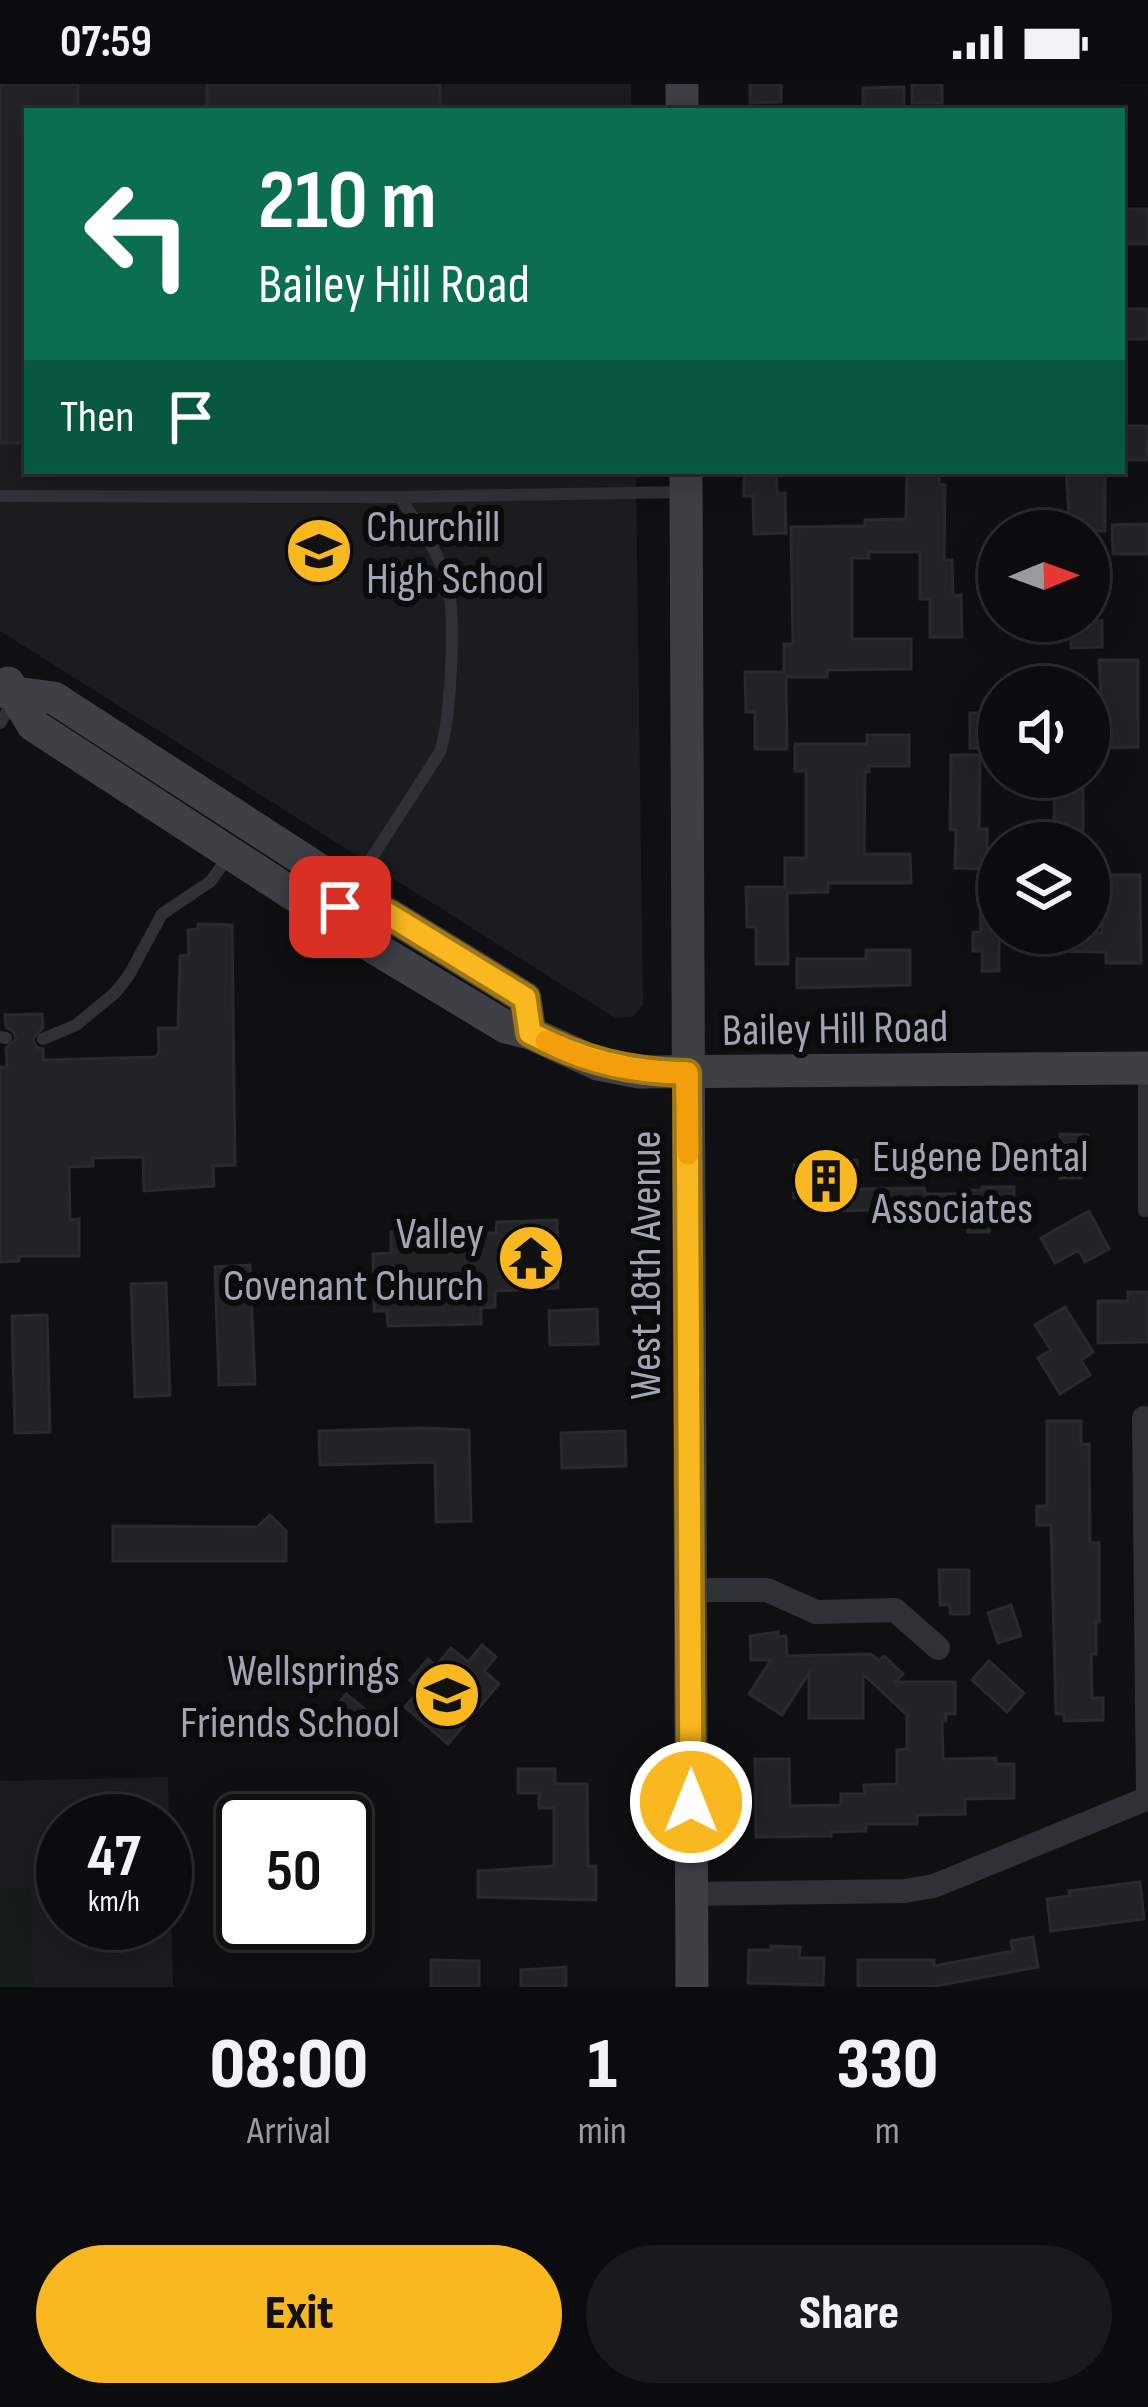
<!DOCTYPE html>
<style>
:root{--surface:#0c0b0d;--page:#1a191b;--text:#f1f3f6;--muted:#9a9b9d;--line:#2c2b2e;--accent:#f9b81f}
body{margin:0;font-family:"Sofia Sans Condensed",sans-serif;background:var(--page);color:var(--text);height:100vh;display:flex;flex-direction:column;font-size:45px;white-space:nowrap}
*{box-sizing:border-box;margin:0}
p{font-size:39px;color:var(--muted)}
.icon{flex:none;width:66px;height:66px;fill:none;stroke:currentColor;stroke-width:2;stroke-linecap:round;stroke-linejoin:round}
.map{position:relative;height:1903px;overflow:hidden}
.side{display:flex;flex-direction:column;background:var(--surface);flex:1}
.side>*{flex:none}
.guide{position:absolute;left:24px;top:24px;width:1101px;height:366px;border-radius:0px;box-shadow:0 6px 30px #0003,0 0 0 3px var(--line);background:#0b6e4f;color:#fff;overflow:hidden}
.needle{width:78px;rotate:89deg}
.buttons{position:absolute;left:978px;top:426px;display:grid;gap:24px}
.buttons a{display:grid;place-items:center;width:132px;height:132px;border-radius:50%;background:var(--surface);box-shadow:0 6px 30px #0003,0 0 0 3px var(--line);font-size:60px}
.speed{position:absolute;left:36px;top:1710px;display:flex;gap:24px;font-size:60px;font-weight:700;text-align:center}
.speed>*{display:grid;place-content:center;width:156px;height:156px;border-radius:50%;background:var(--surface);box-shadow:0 6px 30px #0003,0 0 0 3px var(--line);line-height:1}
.speed small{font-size:30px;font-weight:400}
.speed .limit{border:6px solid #111;border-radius:18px;background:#fff;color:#111}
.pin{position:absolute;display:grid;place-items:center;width:102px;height:102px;color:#fff;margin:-51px;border-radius:24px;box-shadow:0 6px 18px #0006}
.me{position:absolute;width:132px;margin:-66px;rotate:0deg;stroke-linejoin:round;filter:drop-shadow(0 0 9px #0008)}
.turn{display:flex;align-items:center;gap:42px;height:252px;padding:0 36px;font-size:54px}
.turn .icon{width:156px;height:156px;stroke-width:2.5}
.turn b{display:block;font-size:84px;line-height:102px}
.then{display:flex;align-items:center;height:114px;padding:0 36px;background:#0003;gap:24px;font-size:45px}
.eta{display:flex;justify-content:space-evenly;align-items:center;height:204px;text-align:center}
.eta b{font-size:72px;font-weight:800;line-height:84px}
.action{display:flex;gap:24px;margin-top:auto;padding:24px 36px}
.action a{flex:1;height:138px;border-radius:72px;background:var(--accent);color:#111;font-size:48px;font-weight:800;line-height:138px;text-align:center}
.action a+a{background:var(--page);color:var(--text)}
.status{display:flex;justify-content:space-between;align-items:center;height:84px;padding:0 60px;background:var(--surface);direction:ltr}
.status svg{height:33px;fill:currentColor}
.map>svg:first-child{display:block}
.built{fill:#1c1b1e;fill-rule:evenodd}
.pitch{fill:#161c17}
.building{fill:#232225;stroke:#2a292d;stroke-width:3}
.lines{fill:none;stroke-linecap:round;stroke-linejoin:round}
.lane{stroke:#303136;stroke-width:12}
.street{stroke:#303136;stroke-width:24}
.secondary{stroke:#3e4046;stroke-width:33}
.route-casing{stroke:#a27814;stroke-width:30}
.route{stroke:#f9b81f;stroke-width:21}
.slow{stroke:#f59e0b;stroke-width:21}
.labels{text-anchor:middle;stroke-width:12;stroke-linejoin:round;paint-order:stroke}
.poi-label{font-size:45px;fill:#a0a5b3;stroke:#0b0b0c;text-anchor:start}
.street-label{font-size:45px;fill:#a0a5b3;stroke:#0b0b0c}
</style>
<div class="status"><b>07:59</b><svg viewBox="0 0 49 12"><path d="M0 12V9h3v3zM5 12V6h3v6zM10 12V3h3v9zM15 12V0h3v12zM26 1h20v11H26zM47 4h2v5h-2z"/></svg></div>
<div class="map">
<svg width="1148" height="1903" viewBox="0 0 1148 1903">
<rect width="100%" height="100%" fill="#100f11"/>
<path class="built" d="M 0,0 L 631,0 L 631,27 L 27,27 L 27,387 L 636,387 L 643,921 L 633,933 L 615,934 L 0,547 Z
M 168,1693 L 173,1903 L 0,1903 L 0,1697 ZM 63,1737 L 165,1737 L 165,1839 L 63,1839 Z"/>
<path class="pitch" d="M 0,1804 L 30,1804 L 33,1903 L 0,1903 Z"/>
<path class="building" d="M 0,0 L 78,0 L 78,27 L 27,27 L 27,359 L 0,359 Z
M 207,0 L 440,0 L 440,27 L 207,27 Z
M 750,0 L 781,0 L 781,18 L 750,19 Z
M 912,0 L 942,0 L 942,19 L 912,19 Z
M 904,3 L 904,27 L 863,27 L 863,4 Z
M 1122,125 L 1148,125 L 1148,160 L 1122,160 Z
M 1123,225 L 1148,225 L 1148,255 L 1124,255 Z
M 1122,342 L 1148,342 L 1146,376 L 1122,376 Z
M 744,387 L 776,387 L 777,409 L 785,409 L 786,449 L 754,450 L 753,412 L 744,412 Z
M 907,387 L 940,387 L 939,400 L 945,401 L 944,476 L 952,476 L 953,512 L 961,511 L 962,553 L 930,553 L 930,515 L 920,515 L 920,468 L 869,468 L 869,474 L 852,474 L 852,555 L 911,555 L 911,585 L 827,586 L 827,593 L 786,593 L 787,665 L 755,665 L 755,628 L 746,628 L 745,588 L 784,588 L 784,560 L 793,560 L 791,443 L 865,442 L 865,436 L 906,435 Z
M 1066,387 L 1105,387 L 1105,447 L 1070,447 Z
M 1148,440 L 1148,470 L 1113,470 L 1112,441 Z
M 1071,537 L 1102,537 L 1102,563 L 1071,564 Z
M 1099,576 L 1138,576 L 1138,663 L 1104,664 Z
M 970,629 L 999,629 L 999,665 L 970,664 Z
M 867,651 L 909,651 L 909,682 L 869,682 L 869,688 L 865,688 L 864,770 L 910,770 L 911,799 L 828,799 L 828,808 L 787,809 L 788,880 L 756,880 L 756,843 L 747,843 L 746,803 L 785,803 L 785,774 L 806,774 L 806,687 L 795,687 L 795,660 L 867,660 Z
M 951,671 L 980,671 L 979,745 L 987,745 L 987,785 L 955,784 L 956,746 L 950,746 Z
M 1054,693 L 1078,693 L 1078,699 L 1083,699 L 1083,759 L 1054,759 Z
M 1102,791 L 1140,791 L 1141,879 L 1106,879 L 1106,868 L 1031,867 L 1031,849 L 1102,849 Z
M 980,792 L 999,792 L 999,887 L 982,887 L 982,867 L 973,867 L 973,848 L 981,848 Z
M 198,840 L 232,841 L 235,1081 L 213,1082 L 214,1102 L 144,1107 L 143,1073 L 93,1074 L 93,1082 L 69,1083 L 70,1136 L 79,1135 L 79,1172 L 19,1172 L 19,1177 L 0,1178 L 0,983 L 7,983 L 6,964 L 16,955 L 13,947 L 6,943 L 5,931 L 42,930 L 43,944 L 33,955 L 36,963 L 43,965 L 43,976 L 155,973 L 159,969 L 158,944 L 178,944 L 180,872 L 189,871 L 188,846 L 198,845 Z
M 866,866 L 910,866 L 910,901 L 797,904 L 797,875 L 866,875 Z
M 1060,1050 L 1088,1051 L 1087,1079 L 1081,1079 L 1081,1094 L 1060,1094 Z
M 805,1076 L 857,1076 L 858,1105 L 924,1104 L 925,1110 L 964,1110 L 964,1106 L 982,1106 L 982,1103 L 1014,1103 L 1014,1140 L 989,1140 L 989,1148 L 968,1148 L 968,1140 L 879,1140 L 879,1126 L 830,1127 L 830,1118 L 804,1118 L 803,1113 L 794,1114 L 794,1081 L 805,1081 Z
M 1089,1127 L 1109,1165 L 1085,1178 L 1079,1166 L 1055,1179 L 1041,1154 Z
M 557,1136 L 558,1204 L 495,1207 L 495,1223 L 481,1224 L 481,1240 L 388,1242 L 387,1227 L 374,1227 L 373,1170 L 391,1169 L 391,1148 L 460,1145 L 461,1149 L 496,1149 L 497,1138 Z
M 250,1181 L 255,1300 L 219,1301 L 215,1183 Z
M 166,1199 L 170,1311 L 135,1313 L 131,1200 Z
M 1128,1208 L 1148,1208 L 1148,1258 L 1098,1259 L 1098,1217 L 1128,1217 Z
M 1065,1223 L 1093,1268 L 1081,1276 L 1090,1291 L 1060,1310 L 1038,1274 L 1051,1266 L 1035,1241 Z
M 597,1225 L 598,1260 L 550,1261 L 549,1227 Z
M 47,1231 L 50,1348 L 15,1349 L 12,1232 Z
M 1047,1337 L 1081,1337 L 1081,1361 L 1089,1360 L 1090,1459 L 1099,1459 L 1099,1538 L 1096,1538 L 1096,1570 L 1091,1570 L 1092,1614 L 1103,1614 L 1103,1636 L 1064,1637 L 1064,1630 L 1056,1630 L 1051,1441 L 1037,1441 L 1037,1422 L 1047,1422 Z
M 420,1344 L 469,1346 L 471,1437 L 436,1438 L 435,1378 L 320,1381 L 319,1347 Z
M 625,1347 L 626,1382 L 562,1384 L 561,1349 Z
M 270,1431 L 286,1447 L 286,1477 L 113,1477 L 113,1442 L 257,1443 Z
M 939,1486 L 969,1486 L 969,1530 L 950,1530 L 950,1521 L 940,1521 Z
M 1011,1521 L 1021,1552 L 998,1559 L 988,1529 Z
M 778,1548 L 778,1553 L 786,1552 L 787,1572 L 871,1570 L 879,1577 L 884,1572 L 903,1590 L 895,1598 L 955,1598 L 955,1630 L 946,1630 L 946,1637 L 942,1637 L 943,1675 L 996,1674 L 996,1680 L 1014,1680 L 1014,1714 L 965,1715 L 965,1730 L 917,1731 L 917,1740 L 866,1740 L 866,1747 L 831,1748 L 831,1752 L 756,1753 L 755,1675 L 789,1675 L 790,1722 L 841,1721 L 841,1710 L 865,1710 L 864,1701 L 897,1700 L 897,1666 L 907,1665 L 907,1631 L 863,1590 L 863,1634 L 809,1634 L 809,1589 L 782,1631 L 749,1610 L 771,1576 L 751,1576 L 750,1552 Z
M 482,1561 L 496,1573 L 484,1587 L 499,1600 L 448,1660 L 405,1623 L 420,1605 L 410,1596 L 428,1575 L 436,1582 L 451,1564 L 468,1578 Z
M 989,1577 L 1024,1609 L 1007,1628 L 972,1596 Z
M 346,1610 L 376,1634 L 358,1657 L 328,1633 Z
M 518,1685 L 555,1685 L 555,1700 L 587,1700 L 588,1782 L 596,1782 L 596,1816 L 478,1813 L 478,1787 L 554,1782 L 554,1724 L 539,1724 L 539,1709 L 518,1709 Z
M 1140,1798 L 1144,1835 L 1051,1847 L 1047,1815 L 1070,1812 L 1069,1807 Z
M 1033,1853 L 1038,1883 L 930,1903 L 858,1903 L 858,1876 L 934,1876 L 934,1882 L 1013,1867 L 1011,1857 Z
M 771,1862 L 800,1863 L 799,1874 L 824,1874 L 823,1901 L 748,1899 L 749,1866 L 771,1866 Z
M 431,1876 L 479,1877 L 479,1903 L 431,1903 Z
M 566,1883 L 566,1903 L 521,1903 L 521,1886 Z"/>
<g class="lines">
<path class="lane" d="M 0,412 L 400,413 L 685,408
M 0,639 L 13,618
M 344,817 L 440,668 C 451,634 455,542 449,506 C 444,473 417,441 400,413
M 0,953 L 6,954
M 43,955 L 76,941 L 115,909 L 129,891 L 162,830 L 211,797 L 230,770
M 1144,985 L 1144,1127"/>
<path class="street" d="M 1144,1334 L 1148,1714
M 690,1506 L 767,1506 L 816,1528 L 895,1526 L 938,1564
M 692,1810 L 904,1807 L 934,1802 L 1148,1714"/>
<path class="secondary" d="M 682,0 L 682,27
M 686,387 L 692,1903
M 8,599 L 33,641 L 302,816 L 388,830 L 525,914 L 530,949
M 0,607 L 54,614 L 318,785 L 365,858 L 506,943 L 530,949 L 598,980 L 639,988 L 1148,984"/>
</g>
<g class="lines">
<g class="route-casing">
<path id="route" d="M 340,823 L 388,830 L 525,914 L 530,949 C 582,976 628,988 687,989 L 691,1718"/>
</g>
<use href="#route" class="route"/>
<path class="slow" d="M 546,957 C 592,981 636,988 687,989 L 688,1070"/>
</g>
<defs>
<g id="school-disc" transform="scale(3.45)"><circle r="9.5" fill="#f9b81f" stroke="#0b0b0c"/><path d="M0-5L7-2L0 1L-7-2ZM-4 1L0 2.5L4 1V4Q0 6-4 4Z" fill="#111"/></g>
<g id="building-disc" transform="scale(3.45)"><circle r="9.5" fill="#f9b81f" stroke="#0b0b0c"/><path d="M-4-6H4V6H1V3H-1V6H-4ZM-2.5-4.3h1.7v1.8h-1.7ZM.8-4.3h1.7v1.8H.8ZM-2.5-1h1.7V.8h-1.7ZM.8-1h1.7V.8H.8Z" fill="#111"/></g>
<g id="temple-disc" transform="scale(3.45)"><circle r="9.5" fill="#f9b81f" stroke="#0b0b0c"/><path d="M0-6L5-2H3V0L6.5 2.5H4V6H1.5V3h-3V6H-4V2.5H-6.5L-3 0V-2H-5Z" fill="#111"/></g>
</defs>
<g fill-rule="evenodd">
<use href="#school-disc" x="319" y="467"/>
<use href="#building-disc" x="826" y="1097"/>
<use href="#temple-disc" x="531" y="1174"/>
<use href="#school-disc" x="447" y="1611"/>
</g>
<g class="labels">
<g class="poi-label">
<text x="366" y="457">Churchill<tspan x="366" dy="52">High School</tspan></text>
<text x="872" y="1087">Eugene Dental<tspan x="872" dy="52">Associates</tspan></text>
<text x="484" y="1164" text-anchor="end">Valley<tspan x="484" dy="52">Covenant Church</tspan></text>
<text x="400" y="1601" text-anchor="end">Wellsprings<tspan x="400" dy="52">Friends School</tspan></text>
</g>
<g class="street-label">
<text transform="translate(835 943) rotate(-1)" y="16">Bailey Hill Road</text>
<text transform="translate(644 1181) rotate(-90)" y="16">West 18th Avenue</text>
</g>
</g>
</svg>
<div class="buttons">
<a><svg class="needle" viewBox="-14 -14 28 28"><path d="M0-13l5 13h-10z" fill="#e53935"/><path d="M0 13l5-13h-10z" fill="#9a9b9d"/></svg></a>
<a><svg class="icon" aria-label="sound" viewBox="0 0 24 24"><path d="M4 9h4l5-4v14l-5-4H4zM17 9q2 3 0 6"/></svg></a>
<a><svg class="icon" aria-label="layers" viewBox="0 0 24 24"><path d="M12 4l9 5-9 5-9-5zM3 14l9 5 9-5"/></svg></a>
</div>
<div class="speed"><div>47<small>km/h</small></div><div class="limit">50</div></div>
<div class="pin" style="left:340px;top:823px;background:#d93025"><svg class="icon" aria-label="arrive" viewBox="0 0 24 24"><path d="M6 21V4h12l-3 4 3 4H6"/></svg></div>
<svg class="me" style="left:691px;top:1718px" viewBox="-20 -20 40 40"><circle r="17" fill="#f9b81f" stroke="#fff" stroke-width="3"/><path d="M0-11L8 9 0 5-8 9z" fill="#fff"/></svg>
<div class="guide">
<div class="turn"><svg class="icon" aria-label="left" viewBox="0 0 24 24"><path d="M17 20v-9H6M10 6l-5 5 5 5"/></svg><div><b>210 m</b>Bailey Hill Road</div></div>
<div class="then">Then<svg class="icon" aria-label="arrive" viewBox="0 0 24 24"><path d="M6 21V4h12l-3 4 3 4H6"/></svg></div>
</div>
</div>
<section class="side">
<div class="eta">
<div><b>08:00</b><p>Arrival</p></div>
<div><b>1</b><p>min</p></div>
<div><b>330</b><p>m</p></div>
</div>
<div class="action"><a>Exit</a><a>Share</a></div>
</section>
